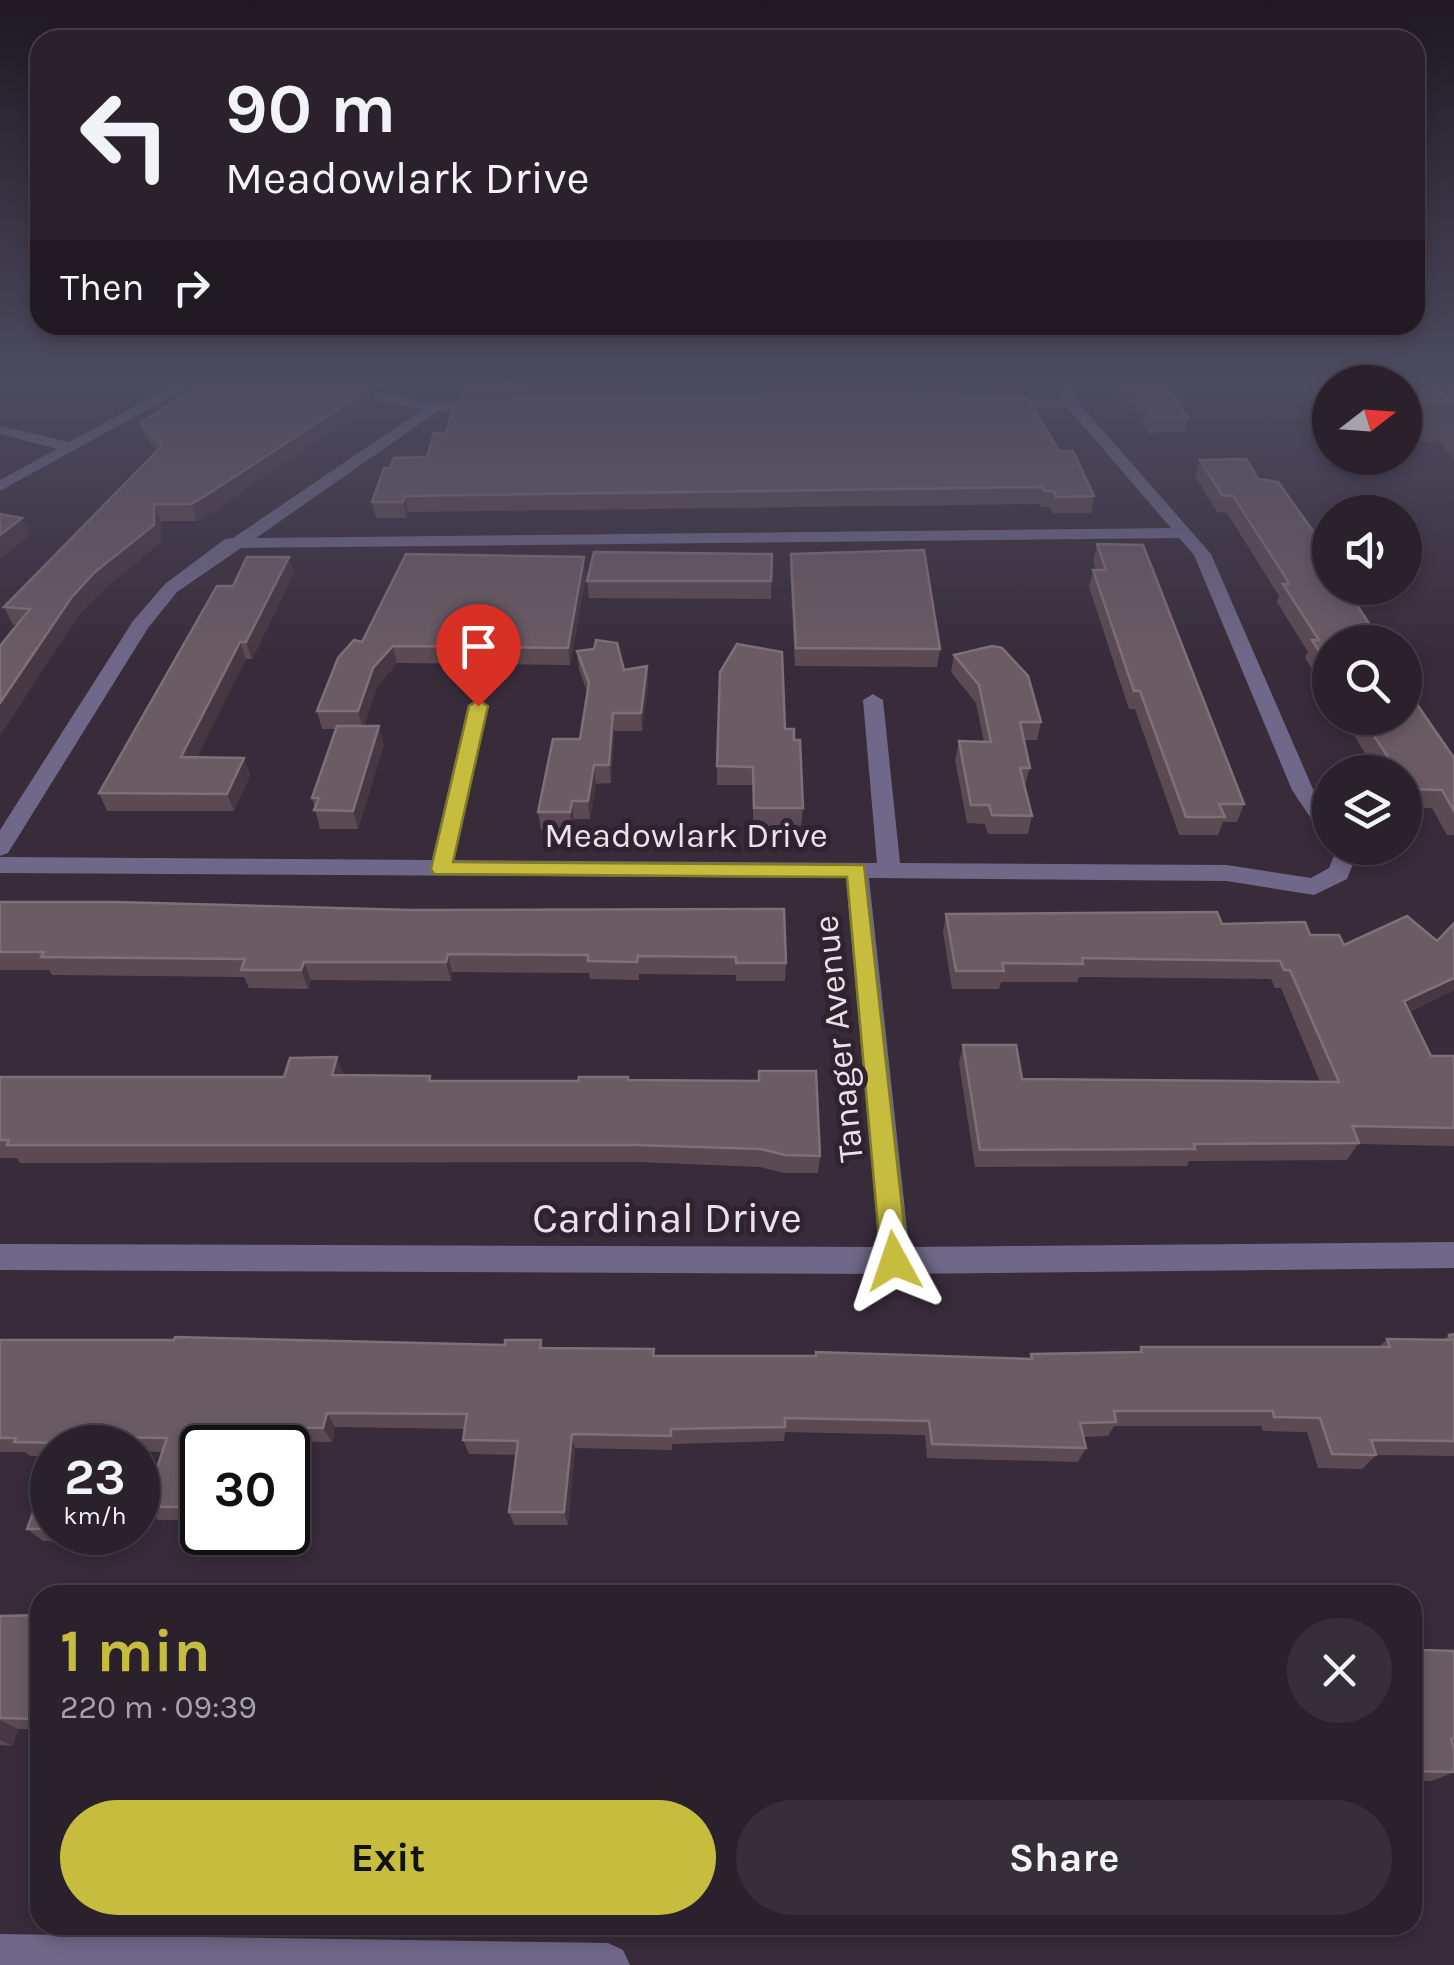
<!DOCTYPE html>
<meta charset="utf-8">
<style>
:root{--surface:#2a212c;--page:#362e38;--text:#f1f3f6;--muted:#a5a3a9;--line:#463e48;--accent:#c6bc3d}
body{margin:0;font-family:Karla,sans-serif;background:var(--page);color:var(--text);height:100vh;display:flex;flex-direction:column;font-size:38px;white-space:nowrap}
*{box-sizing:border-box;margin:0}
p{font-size:32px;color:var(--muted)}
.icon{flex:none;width:55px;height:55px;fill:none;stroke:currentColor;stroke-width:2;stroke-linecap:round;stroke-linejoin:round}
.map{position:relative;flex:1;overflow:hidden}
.side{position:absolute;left:30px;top:1585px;width:1392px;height:350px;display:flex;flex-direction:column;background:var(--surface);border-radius:30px;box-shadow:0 5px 15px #0003,0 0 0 2px var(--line)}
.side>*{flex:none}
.banner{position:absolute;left:30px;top:30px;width:1395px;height:305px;border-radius:30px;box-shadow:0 5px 15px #0003,0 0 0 2px var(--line);background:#2a212c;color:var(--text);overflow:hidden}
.needle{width:65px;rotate:73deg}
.controls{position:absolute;left:1312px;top:365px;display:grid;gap:20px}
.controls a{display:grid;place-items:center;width:110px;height:110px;border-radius:50%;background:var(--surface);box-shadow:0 5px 15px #0003,0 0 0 2px var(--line);font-size:50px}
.speed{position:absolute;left:30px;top:1425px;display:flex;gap:20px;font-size:50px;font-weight:700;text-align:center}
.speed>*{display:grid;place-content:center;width:130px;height:130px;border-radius:50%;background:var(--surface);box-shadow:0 5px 15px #0003,0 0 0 2px var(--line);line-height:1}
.speed small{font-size:25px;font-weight:400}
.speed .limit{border:5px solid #111;border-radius:15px;background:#fff;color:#111}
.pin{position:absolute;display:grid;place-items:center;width:85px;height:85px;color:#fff;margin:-102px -42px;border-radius:50% 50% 50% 0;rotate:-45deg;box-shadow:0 0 10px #0007}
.pin .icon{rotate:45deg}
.me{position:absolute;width:110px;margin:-55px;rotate:355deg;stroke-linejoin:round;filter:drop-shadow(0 0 8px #0008)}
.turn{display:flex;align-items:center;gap:35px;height:210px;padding:0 30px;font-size:45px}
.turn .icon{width:130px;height:130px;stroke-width:2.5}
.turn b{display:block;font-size:70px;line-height:85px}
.then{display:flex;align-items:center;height:95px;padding:0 30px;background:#0003;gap:20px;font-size:38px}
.round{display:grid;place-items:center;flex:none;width:105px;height:105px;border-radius:52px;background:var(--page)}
.headline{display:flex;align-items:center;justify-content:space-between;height:170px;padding:0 30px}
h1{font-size:60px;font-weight:700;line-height:75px;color:var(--accent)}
.action{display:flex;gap:20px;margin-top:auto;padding:20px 30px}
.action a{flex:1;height:115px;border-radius:60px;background:var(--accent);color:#111;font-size:40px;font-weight:700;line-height:115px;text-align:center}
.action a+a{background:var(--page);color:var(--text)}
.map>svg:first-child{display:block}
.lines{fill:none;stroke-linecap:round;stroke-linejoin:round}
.minor{fill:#6f6888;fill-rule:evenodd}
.wall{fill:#5c4a52}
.shaded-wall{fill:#473742}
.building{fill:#6b5b63;stroke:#7f7078;stroke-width:2.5}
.route{fill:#c6bc3d;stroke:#817a28;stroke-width:2.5}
.labels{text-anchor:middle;stroke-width:10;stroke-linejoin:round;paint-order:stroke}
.street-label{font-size:35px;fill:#eae2eb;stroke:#2e232f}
.near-street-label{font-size:42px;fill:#eae2eb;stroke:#2e232f}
</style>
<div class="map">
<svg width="1454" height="1965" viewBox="0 0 1454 1965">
<rect width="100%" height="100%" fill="#382c3a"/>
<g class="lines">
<path class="minor" d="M 174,385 L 192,385 L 0,491 L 0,480 L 57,449 L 0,434 L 0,426 L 69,442 Z
M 297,385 C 345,385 392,396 439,403 C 456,405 479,401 493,410 L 486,414 L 438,411 L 256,538 L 1171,528 L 1067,407 L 996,408 L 989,404 L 996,400 L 1062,399 L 1058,385 L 1072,385 L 1078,402 L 1211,554 L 1313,789 L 1330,813 L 1330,837 L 1322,835 L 1292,790 L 1194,555 L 1179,538 L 241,548 L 177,592 L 148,628 L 8,853 L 0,856 L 0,830 L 133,621 L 165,584 L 225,539 L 233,538 L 423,409 Z
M 873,694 L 883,700 L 900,863 L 1227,865 L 1311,878 L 1329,868 L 1334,856 L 1331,848 L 1353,848 L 1356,856 L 1347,879 L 1314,895 L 1227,881 L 869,878 L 909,1247 L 1454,1242 L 1454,1268 L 895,1274 L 0,1270 L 0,1244 L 879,1247 L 846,878 L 0,873 L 0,857 L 432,860 L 468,705 L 478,699 L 488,705 L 454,860 L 877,863 L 863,700 Z
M 0,1934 L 608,1943 L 623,1950 L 630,1965 L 0,1965 Z"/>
</g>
<path class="wall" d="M 200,385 L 398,385 L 392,390 L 373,387 L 376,402 L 211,513 L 197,521 L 161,521 L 161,542 L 103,590 L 79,615 L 13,625 L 4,607 L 158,451 L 147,439 L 141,423 Z
M 461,385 L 1019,385 L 1017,396 L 1094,496 L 1091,513 L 1053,513 L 1050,507 L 1041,507 L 1040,504 L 408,512 L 406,518 L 376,518 L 372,502 L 390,468 L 427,457 L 446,433 L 463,401 Z
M 1112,385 L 1167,385 L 1188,418 L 1184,432 L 1148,433 L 1133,406 L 1124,406 Z
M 1301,385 L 1330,385 L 1330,429 Z
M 1405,385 L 1454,385 L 1454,459 L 1437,438 L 1435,442 L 1405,440 Z
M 1200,460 L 1330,588 L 1330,697 L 1305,658 L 1308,652 L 1277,602 L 1279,596 L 1227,513 L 1217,512 L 1195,476 Z
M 1097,544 L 1244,804 L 1237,822 L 1223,822 L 1218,835 L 1179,835 L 1135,709 L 1129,709 L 1089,587 L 1093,570 L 1096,570 L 1093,562 Z
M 772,554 L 771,599 L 589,598 L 587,581 Z
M 791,554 L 940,649 L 937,667 L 795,666 L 790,571 Z
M 294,573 L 252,659 L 246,659 L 197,757 L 244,758 L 250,775 L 234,811 L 107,811 L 99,793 Z
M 586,574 L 570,665 L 397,663 L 378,685 L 363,726 L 384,744 L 358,829 L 320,829 L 312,798 L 336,729 L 322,729 L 317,711 L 362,642 Z
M 577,651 L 624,670 L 647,666 L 648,684 L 642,731 L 614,731 L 611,783 L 596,784 L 590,819 L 574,819 L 572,830 L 541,830 L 538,812 L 580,739 L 587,692 L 579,669 Z
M 954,655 L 1041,722 L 1037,740 L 1024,740 L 1030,768 L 1025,786 L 1032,816 L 1028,834 L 988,834 L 985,824 L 967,823 L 955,760 L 959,741 L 984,742 L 976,703 L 951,672 Z
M 1343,718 L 1405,718 L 1454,758 L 1454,835 L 1447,835 L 1432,808 L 1405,808 L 1405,772 L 1377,772 Z
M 785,729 L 794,740 L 803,808 L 801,826 L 753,826 L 753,785 L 717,785 L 717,766 Z
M 0,902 L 410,910 L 786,963 L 785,981 L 736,981 L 736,975 L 639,974 L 639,980 L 590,979 L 589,973 L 452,972 L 451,981 L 311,980 L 308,989 L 249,988 L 244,977 L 52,975 L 49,970 L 0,970 Z
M 946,914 L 1222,924 L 1310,935 L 1344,945 L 1437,941 L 1454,923 L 1454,990 L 1409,1012 L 1431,1056 L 1454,1056 L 1454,1146 L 1358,1144 L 1347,1160 L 1189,1161 L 1187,1166 L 975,1167 L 959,1063 L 963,1045 L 1022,1079 L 1320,1082 L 1281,988 L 1275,988 L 1271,979 L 1079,977 L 1077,982 L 1001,982 L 999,989 L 952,989 L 943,932 Z
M 343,1076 L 430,1076 L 431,1081 L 629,1080 L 820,1156 L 818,1173 L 784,1173 L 760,1167 L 638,1162 L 20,1163 L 17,1158 L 0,1158 L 0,1077 L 284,1077 Z
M 1454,1334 L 1454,1456 L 1376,1455 L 1362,1469 L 1318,1468 L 1307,1432 L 1263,1431 L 1261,1426 L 1114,1426 L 1108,1436 L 1083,1437 L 1086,1448 L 1078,1462 L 927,1458 L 925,1435 L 785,1432 L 784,1441 L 672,1444 L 672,1450 L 575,1448 L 568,1525 L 514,1525 L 509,1512 L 516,1455 L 469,1454 L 463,1440 L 465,1429 L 335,1427 L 332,1442 L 232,1441 L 231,1448 L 202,1448 L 202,1520 L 158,1520 L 144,1507 L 163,1452 L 138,1451 L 138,1448 L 52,1448 L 52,1457 L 30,1456 L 25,1452 L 0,1452 L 0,1340 L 505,1345 L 541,1340 L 543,1348 L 654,1349 L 654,1356 L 1029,1359 L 1031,1354 L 1138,1352 L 1141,1347 L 1379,1347 L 1387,1339 L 1443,1340 L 1449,1335 Z
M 52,1462 L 52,1532 L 89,1532 L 85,1542 L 43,1541 L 27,1529 Z
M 40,1615 L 40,1729 L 18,1729 L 12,1746 L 0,1745 L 0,1616 Z
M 1412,1626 L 1422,1650 L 1454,1651 L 1454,1772 L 1432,1781 L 1412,1781 Z"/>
<path class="shaded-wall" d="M 372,387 L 376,402 L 211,513 L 197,521 L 191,504 Z
M 405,496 L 408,512 L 406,518 L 403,502 Z
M 154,504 L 161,521 L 161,542 L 103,590 L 79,615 L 0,736 L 0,703 L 71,598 Z
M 22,518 L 30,535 L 0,559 L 0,535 Z
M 289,557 L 294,573 L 252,659 L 246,642 Z
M 584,557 L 586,574 L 570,665 L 568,648 Z
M 240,642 L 246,659 L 189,774 L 181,757 Z
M 393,646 L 397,663 L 378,685 L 363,729 L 358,711 L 373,668 Z
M 647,666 L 648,684 L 642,731 L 641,713 Z
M 613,713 L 614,731 L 611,783 L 609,765 Z
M 379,726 L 384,744 L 358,829 L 353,811 Z
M 244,758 L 250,775 L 234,811 L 227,794 Z
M 594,765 L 596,784 L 590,819 L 588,801 Z
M 572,801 L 574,819 L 572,830 L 570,812 Z
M 448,954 L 452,972 L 451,981 L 446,962 Z
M 304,962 L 311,980 L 308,989 L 301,970 Z
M 1454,978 L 1454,990 L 1393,1019 L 1404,1001 Z
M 337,1057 L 344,1075 L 339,1093 L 332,1075 Z
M 327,1413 L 335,1427 L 332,1442 L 323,1428 Z
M 221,1426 L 232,1441 L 231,1448 L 215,1448 Z
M 572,1434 L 575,1448 L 568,1525 L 564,1512 Z
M 103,1437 L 114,1448 L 99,1448 Z
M 202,1492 L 202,1512 L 198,1507 Z
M 74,1532 L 89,1532 L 85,1542 Z
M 0,1720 L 18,1729 L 12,1746 L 0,1740 Z"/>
<path class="building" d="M 200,385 L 364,385 L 372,387 L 205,496 L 191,504 L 154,504 L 154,525 L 95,572 L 71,598 L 0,703 L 0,646 L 30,609 L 4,607 L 162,446 L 141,423 Z
M 461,385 L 612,385 L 461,387 Z
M 1124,385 L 1167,385 L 1188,418 L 1152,418 L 1137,391 L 1128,392 Z
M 1405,385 L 1432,385 L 1452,404 L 1405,402 Z
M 1446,385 L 1454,385 L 1454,394 Z
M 1026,396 L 1059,451 L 1073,451 L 1094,496 L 1056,497 L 1054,491 L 1044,491 L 1043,487 L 405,496 L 403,502 L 372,502 L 384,468 L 390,468 L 394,458 L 427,457 L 434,433 L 446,433 L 456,401 Z
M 1246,459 L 1258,479 L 1278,482 L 1330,555 L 1330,588 L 1346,588 L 1381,642 L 1330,642 L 1330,668 L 1312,640 L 1319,640 L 1283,584 L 1289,584 L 1286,578 L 1233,496 L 1222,495 L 1200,460 Z
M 0,514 L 22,518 L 0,535 Z
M 1097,544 L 1143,545 L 1244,804 L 1219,804 L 1225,817 L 1186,817 L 1140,691 L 1134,691 L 1093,570 L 1106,570 Z
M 924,550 L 940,649 L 796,648 L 791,554 Z
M 594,552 L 772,554 L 771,581 L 587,581 Z
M 406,554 L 584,557 L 568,648 L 393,646 L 373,668 L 358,711 L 317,711 L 338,658 L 354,640 L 362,642 Z
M 247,557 L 289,557 L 246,642 L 240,642 L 181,757 L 244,758 L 227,794 L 99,793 L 217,586 L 233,586 Z
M 596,640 L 617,643 L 624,670 L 647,666 L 641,713 L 613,713 L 609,765 L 594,765 L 588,801 L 572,801 L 570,812 L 538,812 L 553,739 L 580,739 L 589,683 L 577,651 L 594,649 Z
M 737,644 L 782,652 L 785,729 L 794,729 L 794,740 L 800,740 L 803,808 L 754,808 L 753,767 L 717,766 L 720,672 Z
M 992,646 L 1002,648 L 1028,676 L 1041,722 L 1020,722 L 1030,768 L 1020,768 L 1032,816 L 992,815 L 989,805 L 971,805 L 959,741 L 991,742 L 979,685 L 954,655 Z
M 1405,687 L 1454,758 L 1454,811 L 1442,790 L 1409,789 L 1405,783 L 1405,772 L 1398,772 L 1362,718 L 1405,718 Z
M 337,726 L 379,726 L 353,811 L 314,810 L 319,798 L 312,798 Z
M 0,902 L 116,902 L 410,910 L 784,909 L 786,963 L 736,963 L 736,957 L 638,956 L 637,962 L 588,961 L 588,955 L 448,954 L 446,962 L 304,962 L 301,970 L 241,970 L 245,959 L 41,957 L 44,952 L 0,952 Z
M 1217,912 L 1222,924 L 1305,922 L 1310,935 L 1339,935 L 1344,945 L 1407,916 L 1437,941 L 1454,923 L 1454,978 L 1404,1001 L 1431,1056 L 1454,1056 L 1454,1128 L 1352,1126 L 1359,1143 L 1194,1144 L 1195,1149 L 980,1150 L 963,1045 L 1016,1045 L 1022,1079 L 1339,1082 L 1290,970 L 1284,970 L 1280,961 L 1082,958 L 1083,964 L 1002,963 L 1004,971 L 956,971 L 946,914 Z
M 337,1057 L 332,1075 L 430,1076 L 429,1081 L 578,1081 L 579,1077 L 628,1077 L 628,1080 L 759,1081 L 759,1071 L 816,1071 L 820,1156 L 785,1155 L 761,1149 L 636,1145 L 7,1145 L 9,1140 L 0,1140 L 0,1077 L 284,1077 L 290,1058 Z
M 1454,1334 L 1454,1441 L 1371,1440 L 1376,1455 L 1332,1454 L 1320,1418 L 1274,1417 L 1273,1411 L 1114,1411 L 1116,1422 L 1080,1423 L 1086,1448 L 932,1444 L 929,1421 L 785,1418 L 785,1427 L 671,1429 L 671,1436 L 572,1434 L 564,1512 L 509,1512 L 518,1441 L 463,1440 L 467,1414 L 327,1413 L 323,1428 L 221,1426 L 215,1448 L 202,1448 L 202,1492 L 198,1507 L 144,1507 L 167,1438 L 103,1437 L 99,1448 L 58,1448 L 60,1443 L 14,1442 L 16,1438 L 0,1438 L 0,1340 L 174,1340 L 175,1337 L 505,1345 L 505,1340 L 541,1340 L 540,1348 L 654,1349 L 653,1356 L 816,1356 L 816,1352 L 1032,1359 L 1031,1354 L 1142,1352 L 1141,1347 L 1390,1347 L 1387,1339 L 1451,1340 L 1449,1335 Z
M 52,1462 L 52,1529 L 27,1529 Z
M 40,1615 L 40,1719 L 0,1718 L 0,1616 Z
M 1412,1626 L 1422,1650 L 1454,1651 L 1454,1739 L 1451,1739 L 1454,1749 L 1454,1772 L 1412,1771 Z"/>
<linearGradient id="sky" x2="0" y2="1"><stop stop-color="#1f1820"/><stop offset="0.58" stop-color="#4d4b60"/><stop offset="1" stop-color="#4d4b60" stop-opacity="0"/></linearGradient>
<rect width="1454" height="660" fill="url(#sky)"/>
<path class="route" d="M 478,700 L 488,706 L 453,862 L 864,865 L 908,1261 L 904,1269 L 894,1273 L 885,1269 L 881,1261 L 847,877 L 434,874 L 431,869 L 469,706 Z"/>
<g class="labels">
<g class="street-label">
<text x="686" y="847">Meadowlark Drive</text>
<text transform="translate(838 1039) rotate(-96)" y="12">Tanager Avenue</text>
</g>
<g class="near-street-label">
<text x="667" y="1232">Cardinal Drive</text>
</g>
</g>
</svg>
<div class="controls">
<a><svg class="needle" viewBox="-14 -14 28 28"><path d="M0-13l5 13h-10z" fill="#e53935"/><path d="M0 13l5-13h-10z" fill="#a5a3a9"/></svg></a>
<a><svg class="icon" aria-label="sound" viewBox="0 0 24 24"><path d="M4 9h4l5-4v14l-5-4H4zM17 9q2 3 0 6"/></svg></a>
<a><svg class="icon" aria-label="search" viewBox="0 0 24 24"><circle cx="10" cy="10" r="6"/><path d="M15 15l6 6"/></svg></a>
<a><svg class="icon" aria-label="layers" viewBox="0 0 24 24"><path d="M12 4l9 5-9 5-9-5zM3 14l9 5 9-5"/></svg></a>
</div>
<div class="speed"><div>23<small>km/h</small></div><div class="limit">30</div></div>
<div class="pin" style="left:478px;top:706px;background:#d93025"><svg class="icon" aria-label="arrive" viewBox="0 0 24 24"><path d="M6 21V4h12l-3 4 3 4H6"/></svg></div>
<svg class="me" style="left:894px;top:1261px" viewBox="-20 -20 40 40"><path d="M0-17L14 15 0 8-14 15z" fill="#c6bc3d" stroke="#fff" stroke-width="4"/></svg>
<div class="banner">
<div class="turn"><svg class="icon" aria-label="left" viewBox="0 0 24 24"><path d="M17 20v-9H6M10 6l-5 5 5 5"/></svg><div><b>90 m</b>Meadowlark Drive</div></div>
<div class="then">Then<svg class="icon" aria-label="right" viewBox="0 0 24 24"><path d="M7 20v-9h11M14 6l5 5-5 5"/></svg></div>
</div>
<section class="side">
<div class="headline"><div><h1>1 min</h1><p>220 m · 09:39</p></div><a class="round"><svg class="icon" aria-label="close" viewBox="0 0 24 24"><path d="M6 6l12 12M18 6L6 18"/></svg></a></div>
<div class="action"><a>Exit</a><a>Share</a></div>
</section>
</div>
